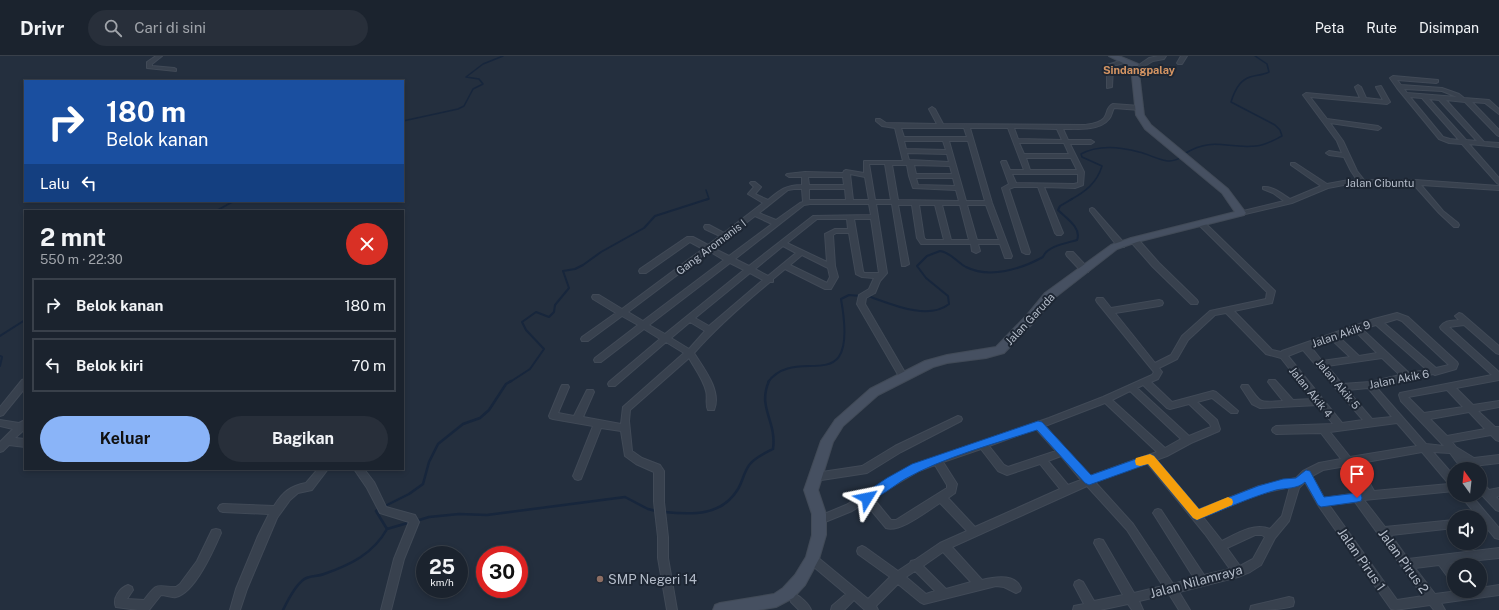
<!DOCTYPE html>
<html lang="id">
<meta charset="utf-8">
<style>
:root{--surface:#1b232e;--page:#282f3a;--text:#f1f3f6;--muted:#a0a4aa;--line:#39404a;--accent:#8ab4f8}
body{margin:0;font-family:"Public Sans",sans-serif;background:var(--page);color:var(--text);height:100vh;display:flex;flex-direction:column;font-size:15px;white-space:nowrap}
*{box-sizing:border-box;margin:0}
p{font-size:13px;color:var(--muted)}
.icon{flex:none;width:22px;height:22px;fill:none;stroke:currentColor;stroke-width:2;stroke-linecap:round;stroke-linejoin:round}
.map{position:relative;flex:1;overflow:hidden}
.sheet{position:absolute;left:24px;top:154px;width:380px;height:260px;display:flex;flex-direction:column;background:var(--surface);border-radius:0px;box-shadow:0 2px 6px #0003,0 0 0 1px var(--line)}
.sheet>*{flex:none}
.top-card{position:absolute;left:24px;top:24px;width:380px;height:122px;border-radius:0px;box-shadow:0 2px 6px #0003,0 0 0 1px var(--line);background:#1a4fa0;color:#fff;overflow:hidden}
.needle{width:26px;rotate:345deg}
.controls{position:absolute;left:1447px;top:406px;display:grid;gap:8px}
.controls a{display:grid;place-items:center;width:40px;height:40px;border-radius:50%;background:var(--surface);box-shadow:0 2px 6px #0003,0 0 0 1px var(--line);font-size:20px}
.speed{position:absolute;left:416px;top:490px;display:flex;gap:8px;font-size:20px;font-weight:700;text-align:center}
.speed>*{display:grid;place-content:center;width:52px;height:52px;border-radius:50%;background:var(--surface);box-shadow:0 2px 6px #0003,0 0 0 1px var(--line);line-height:1}
.speed small{font-size:10px;font-weight:400}
.speed .limit{border:6px solid #d22;background:#fff;color:#111}
.pin{position:absolute;display:grid;place-items:center;width:34px;height:34px;color:#fff;margin:-41px -17px;border-radius:50% 50% 50% 0;rotate:-45deg;box-shadow:0 0 4px #0007}
.pin .icon{rotate:45deg}
.me{position:absolute;width:44px;margin:-22px;rotate:55deg;stroke-linejoin:round;filter:drop-shadow(0 0 3px #0008)}
.turn{display:flex;align-items:center;gap:14px;height:84px;padding:0 16px;font-size:18px}
.turn .icon{width:52px;height:52px;stroke-width:2.5}
.turn b{display:block;font-size:28px;line-height:34px}
.then{display:flex;align-items:center;height:38px;padding:0 16px;background:#0003;gap:8px;font-size:15px}
.round{display:grid;place-items:center;flex:none;width:42px;height:42px;border-radius:21px;background:var(--page)}
.head{display:flex;align-items:center;justify-content:space-between;height:68px;padding:0 16px}
h1{font-size:24px;font-weight:700;line-height:30px}
.action{display:flex;gap:8px;margin-top:auto;padding:8px 16px}
.action a{flex:1;height:46px;border-radius:24px;background:var(--accent);color:#111;font-size:16px;font-weight:700;line-height:46px;text-align:center}
.action a+a{background:var(--page);color:var(--text)}
ul{padding:0;list-style:none}
li{display:flex;align-items:center;gap:12px;height:54px;margin:0 8px 6px;padding:0 8px;border:2px solid var(--line);border-radius:0px}
li div{flex:1}
li b{display:block;font-size:15px}
li em{font-style:normal}
header{display:flex;align-items:center;gap:24px;box-sizing:border-box;height:56px;padding:0 20px;background:var(--surface);border-bottom:1px solid var(--line)}
header strong{font-size:19px}
nav{display:flex;gap:22px;margin-inline-start:auto;font-size:14px}
.search{width:280px;height:36px;background:var(--page);display:flex;align-items:center;gap:10px;box-sizing:border-box;padding:0 14px;border-radius:22px;color:var(--muted);font-size:15px}
.map>svg:first-child{display:block}
.lines{fill:none;stroke-linecap:round;stroke-linejoin:round}
.stream-far2{stroke:#17263c;stroke-width:1.5}
.stream-far1{stroke:#17263c;stroke-width:2}
.stream{stroke:#17263c;stroke-width:2.5}
.street-casing{stroke:#414a57;stroke-width:2}
.secondary-casing{stroke:#414a57;stroke-width:2}
.street{fill:#38414e;fill-rule:evenodd}
.secondary{fill:#465061;fill-rule:evenodd}
.route{fill:#1a73e8;stroke:#114b97}
.slow{fill:#f59e0b}
.education-dot{fill:#8d6e63;stroke:#1d2633;stroke-width:1.5}
.labels{text-anchor:middle;stroke-width:4;stroke-linejoin:round;paint-order:stroke}
.far-quarter-label{font-size:11px;font-weight:bold;fill:#d59563;stroke:#1d2633}
.street-label{font-size:11px;fill:#b4bcc9;stroke:#1d2633}
.near-street-label{font-size:13px;fill:#b4bcc9;stroke:#1d2633}
.near-poi-label{font-size:13px;fill:#b4bcc9;stroke:#1d2633;text-anchor:start}
</style>
<header>
<strong>Drivr</strong>
<div class="search"><svg class="icon" aria-label="search" viewBox="0 0 24 24"><circle cx="10" cy="10" r="6"/><path d="M15 15l6 6"/></svg>Cari di sini</div>
<nav><a>Peta</a><a>Rute</a><a>Disimpan</a></nav>
</header>
<div class="map">
<svg width="1499" height="554" viewBox="0 0 1499 554">
<rect width="100%" height="100%" fill="#242f3e"/>
<g class="lines">
<path class="stream-far2" d="M 403,65 L 458,53 L 464,50 L 473,33 L 483,28 L 479,23 L 466,21 L 483,8 L 503,0
M 1184,98 C 1213,80 1226,93 1256,90 C 1266,89 1274,84 1282,80 L 1280,74 L 1275,69 L 1231,46 C 1234,36 1240,24 1250,21 C 1257,19 1263,19 1269,16 L 1267,8 L 1255,0
M 705,144 L 709,143 L 706,134
M 1070,144 C 1085,136 1097,127 1102,110 L 1082,101 L 1081,98 C 1099,88 1121,91 1139,96 C 1153,99 1168,111 1181,101"/>
<path class="stream-far1" d="M 216,155 L 234,145
M 868,240 C 891,248 928,265 949,248 L 948,240 L 926,222 L 917,210 L 927,200 L 940,195 C 950,196 957,206 966,211 C 990,223 1021,213 1043,201 C 1047,190 1067,187 1077,184 C 1082,172 1066,162 1058,154 L 1060,150 L 1072,143
M 0,280 L 25,264
M 0,300 L 2,301 L 0,310
M 510,326 L 530,313 L 544,293 L 526,274 L 522,266 L 536,256 L 549,261 L 554,256 L 555,249 L 569,232 L 563,215 L 575,213 L 583,209 L 601,196 L 644,172 L 655,160 L 708,143
M 768,326 C 798,286 860,349 841,243 L 849,239 L 861,240"/>
<path class="stream" d="M 383,451 L 409,438 L 423,428 L 429,406 L 438,388 L 463,368 L 480,362 L 489,354 L 506,328 L 511,325
M 664,456 C 692,459 722,460 738,433 C 743,425 744,415 750,408 C 756,401 765,397 773,393 C 777,365 757,352 769,325
M 416,465 L 429,461 L 459,458 L 487,459 L 625,441 L 648,453 L 656,455
M 387,473 L 411,466
M 283,554 C 288,544 294,531 303,524 C 309,519 317,521 324,518 C 350,509 373,498 387,473 L 376,455 L 379,453"/>
<g class="street-casing">
<path id="street" d="M 156,0 L 162,0 L 152,8 L 152,10 L 174,12 L 176,13 L 176,15 L 147,12 L 147,6 Z
M 1158,0 L 1166,0 L 1164,3 L 1153,5 L 1138,14 L 1133,13 L 1149,2 Z
M 1181,0 L 1187,0 L 1182,8 L 1178,8 L 1177,7 Z
M 1126,3 L 1129,5 L 1128,6 L 1113,10 L 1112,31 L 1107,32 L 1107,9 Z
M 1393,20 L 1438,24 L 1438,26 L 1436,27 L 1397,24 L 1401,29 L 1442,32 L 1459,38 L 1464,42 L 1489,44 L 1499,53 L 1499,58 L 1485,47 L 1472,46 L 1499,74 L 1499,80 L 1497,79 L 1465,46 L 1446,44 L 1484,86 L 1499,87 L 1499,91 L 1469,88 L 1499,122 L 1499,128 L 1497,127 L 1462,88 L 1449,87 L 1439,83 L 1397,32 L 1390,22 ZM 1404,33 L 1442,35 L 1457,41 L 1407,37 ZM 1410,41 L 1422,42 L 1459,84 L 1450,83 L 1443,81 ZM 1429,43 L 1439,44 L 1477,85 L 1466,84 Z
M 1358,29 L 1361,31 L 1366,42 L 1383,44 L 1376,31 L 1381,30 L 1390,46 L 1387,48 L 1310,41 L 1327,63 L 1378,70 L 1381,72 L 1378,74 L 1330,67 L 1343,85 L 1357,115 L 1364,124 L 1415,124 L 1499,130 L 1499,134 L 1421,129 L 1443,155 L 1458,167 L 1459,169 L 1458,171 L 1454,171 L 1439,157 L 1414,129 L 1349,128 L 1328,132 L 1292,147 L 1241,159 L 1239,158 L 1238,157 L 1239,156 L 1284,145 L 1273,137 L 1263,133 L 1263,131 C 1273,130 1282,138 1290,143 L 1321,130 L 1291,109 L 1291,107 L 1295,107 L 1327,128 L 1349,124 L 1357,124 L 1351,115 L 1344,101 L 1329,99 L 1326,97 L 1329,95 L 1342,97 L 1337,85 L 1303,39 L 1306,37 L 1360,42 L 1355,31 Z
M 1113,48 L 1140,50 L 1143,52 L 1140,54 L 1114,52 C 1112,55 1112,60 1109,63 C 1100,75 1076,73 1063,73 L 1068,84 L 1091,84 L 1094,86 L 1091,88 L 1070,88 L 1084,116 L 1083,129 L 1075,132 L 1044,131 L 1063,177 L 1061,179 L 1057,179 L 1055,177 L 1038,131 L 1014,131 L 1009,133 L 1030,196 L 1029,198 L 1026,198 L 1022,196 L 1002,132 L 1009,128 L 1001,106 L 1002,105 L 1006,105 L 1010,114 L 1024,114 L 1008,72 L 970,72 L 992,147 L 1012,200 L 1011,202 L 1005,202 L 1000,188 L 978,188 L 980,195 L 976,197 L 972,195 L 971,188 L 921,188 L 917,182 L 912,149 L 898,149 L 909,208 L 905,210 L 902,210 L 892,148 L 876,148 L 887,217 L 880,225 L 875,237 L 866,242 L 865,248 L 907,320 L 906,322 L 900,322 L 857,248 L 859,239 L 869,233 L 874,222 L 862,221 L 856,218 L 849,177 L 836,177 L 833,179 L 835,210 L 838,221 L 831,233 L 825,233 L 785,213 L 773,223 L 773,226 L 770,226 C 742,249 718,270 694,297 C 704,313 722,335 714,354 L 708,354 C 705,348 708,341 706,335 C 703,323 695,313 689,302 L 630,354 L 629,365 L 632,395 L 642,402 L 660,409 L 664,415 L 664,446 L 668,481 L 668,502 L 677,554 L 667,554 L 658,502 L 658,481 L 654,446 L 654,416 L 636,408 L 625,400 L 621,375 L 601,372 L 581,423 L 578,424 L 575,423 L 573,420 L 593,370 L 553,363 L 550,362 L 549,360 L 561,331 L 562,329 L 568,329 L 569,331 L 558,357 L 574,360 L 587,334 L 593,334 L 594,336 L 583,361 L 621,368 L 623,351 L 684,297 L 666,286 L 615,330 L 609,330 L 608,328 L 609,326 L 660,283 L 644,273 L 601,306 L 595,306 L 594,304 L 595,302 L 638,269 L 622,260 L 588,285 L 582,285 L 581,283 L 582,281 L 616,257 L 593,243 L 592,241 L 593,239 L 599,239 L 622,253 L 703,193 L 690,186 L 646,217 L 640,217 L 639,215 L 640,213 L 687,181 L 693,181 L 708,189 L 720,180 L 705,173 L 704,171 L 705,169 L 709,169 L 724,177 L 763,147 L 748,138 L 754,131 L 750,127 L 751,126 L 755,126 L 761,131 L 755,138 L 768,144 C 780,134 786,129 802,129 L 802,121 L 789,121 L 786,119 L 787,118 L 805,116 L 843,117 L 844,115 L 846,114 L 864,117 L 864,105 L 903,105 L 895,72 L 882,70 L 876,65 L 876,63 L 880,63 L 886,67 L 937,68 L 929,53 L 932,51 L 935,53 L 943,68 L 1085,69 C 1091,68 1100,67 1104,62 C 1108,57 1106,51 1113,48 ZM 901,72 L 964,72 L 967,81 L 904,81 ZM 1014,72 L 1057,73 L 1062,84 L 1018,83 ZM 904,85 L 943,85 L 946,94 L 906,93 ZM 949,85 L 968,85 L 985,145 L 966,145 ZM 1019,87 L 1064,87 L 1069,98 L 1024,98 ZM 907,97 L 947,98 L 949,106 L 909,104 ZM 1026,102 L 1071,102 L 1077,114 L 1030,114 ZM 869,108 L 885,108 L 891,144 L 875,144 ZM 892,109 L 907,109 L 909,120 L 913,132 L 956,134 L 959,145 L 898,144 ZM 914,109 L 950,110 L 952,118 L 916,118 ZM 850,118 L 865,121 L 869,144 L 853,144 ZM 1012,118 L 1078,118 L 1078,127 L 1074,128 L 1016,127 ZM 808,121 L 843,121 L 844,129 L 809,129 ZM 916,122 L 953,122 L 955,130 L 918,129 ZM 794,133 L 802,133 L 803,146 L 800,147 L 776,164 L 759,157 L 788,134 ZM 809,133 L 845,133 L 846,144 L 809,144 ZM 810,148 L 869,148 L 871,159 L 813,160 L 749,210 L 735,203 L 804,149 ZM 919,149 L 935,149 L 944,184 L 926,184 L 924,182 ZM 942,149 L 960,149 L 969,184 L 951,184 ZM 967,149 L 986,149 L 999,184 L 977,184 ZM 755,160 L 772,168 L 729,200 L 713,192 ZM 817,163 L 847,163 L 848,173 L 835,173 L 825,178 L 827,206 L 787,187 ZM 854,163 L 871,163 L 879,217 L 864,217 L 863,215 ZM 783,190 L 796,197 L 768,220 L 755,213 ZM 709,195 L 724,204 L 643,265 L 628,256 ZM 802,199 L 828,212 L 830,221 L 827,227 L 790,209 ZM 730,207 L 744,214 L 665,278 L 649,269 ZM 750,217 L 763,224 L 709,270 L 695,262 ZM 690,266 L 705,275 L 689,293 L 671,282 Z
M 1092,152 L 1094,153 L 1124,187 L 1125,189 L 1124,191 L 1118,191 L 1090,155 L 1090,153 Z
M 1200,166 L 1204,166 L 1275,235 L 1272,247 L 1234,255 L 1272,294 L 1281,296 L 1282,295 L 1374,263 L 1397,257 L 1408,261 L 1457,306 L 1458,308 L 1456,313 L 1435,319 L 1433,318 L 1376,331 L 1426,388 L 1444,390 L 1401,345 L 1399,339 L 1400,337 L 1492,319 L 1441,273 L 1440,271 C 1445,264 1451,265 1459,264 L 1455,260 L 1459,257 L 1462,258 L 1499,290 L 1499,298 L 1496,297 L 1464,269 L 1449,271 L 1499,316 L 1499,324 L 1456,332 L 1473,349 L 1499,345 L 1499,351 L 1478,355 L 1495,371 L 1499,371 L 1499,385 L 1496,384 L 1491,379 L 1452,386 L 1456,391 L 1474,402 L 1499,399 L 1499,407 L 1473,410 L 1468,408 L 1472,413 L 1462,413 L 1450,397 L 1433,396 L 1454,420 L 1454,435 L 1364,444 L 1385,471 L 1454,464 L 1454,472 L 1391,479 L 1408,503 L 1499,492 L 1499,502 L 1450,507 L 1454,513 L 1454,526 L 1450,524 L 1439,509 L 1415,512 L 1435,538 L 1458,535 L 1480,535 L 1480,532 L 1499,529 L 1499,539 L 1441,547 L 1445,554 L 1434,554 L 1430,549 L 1395,554 L 1391,553 L 1318,449 L 1305,426 L 1299,432 L 1289,465 L 1275,482 L 1261,509 L 1250,516 L 1238,521 L 1179,536 L 1190,554 L 1179,554 L 1169,538 L 1139,545 L 1143,554 L 1132,554 L 1128,548 L 1100,554 L 1073,554 L 1074,550 L 1084,548 L 1074,529 L 1075,526 L 1079,524 L 1083,526 L 1094,545 L 1123,539 L 1094,487 L 1095,484 L 1099,483 L 1103,484 L 1134,537 L 1163,530 L 1127,474 L 1087,430 L 952,491 L 982,524 C 994,521 1015,517 1021,532 L 1020,535 L 1016,537 L 1004,531 L 996,530 L 924,548 L 920,546 L 898,528 L 876,550 L 878,554 L 865,554 L 854,544 L 844,554 L 831,554 L 832,550 L 846,538 L 808,506 L 807,503 L 808,500 L 812,498 L 816,500 L 868,543 L 890,521 L 858,498 L 857,495 L 858,492 L 862,490 L 866,492 L 898,515 L 910,507 L 911,505 L 915,504 L 940,487 L 967,475 L 940,447 C 927,455 900,477 886,472 L 865,447 L 852,455 L 820,468 L 817,467 L 815,464 L 817,461 L 846,449 L 913,409 L 1049,362 L 1103,341 L 1152,319 L 1154,316 L 1097,246 L 1096,244 L 1097,242 L 1103,242 L 1111,252 L 1159,244 L 1162,245 L 1163,247 L 1162,249 L 1159,250 L 1115,257 L 1155,307 L 1171,299 L 1182,280 L 1210,255 L 1266,243 L 1267,236 L 1200,170 L 1199,168 ZM 1226,257 L 1266,298 L 1281,302 L 1313,343 L 1293,344 L 1275,324 L 1269,324 L 1268,326 L 1283,345 C 1259,346 1262,349 1248,329 L 1242,329 L 1241,331 L 1252,348 L 1260,352 L 1318,349 L 1333,368 L 1276,370 L 1273,372 L 1272,374 L 1273,376 L 1276,378 L 1321,377 L 1341,403 L 1319,407 L 1303,415 L 1296,422 L 1259,430 L 1198,454 L 1156,404 L 1167,400 L 1191,387 L 1219,375 L 1220,373 L 1217,364 L 1197,346 L 1212,342 L 1231,357 L 1237,357 L 1238,355 L 1216,336 L 1213,335 L 1172,346 L 1151,326 L 1158,323 L 1162,316 L 1159,312 L 1177,303 L 1188,284 L 1215,259 ZM 1397,263 L 1402,265 L 1449,309 L 1436,312 L 1384,267 ZM 1376,269 L 1427,314 L 1409,317 L 1362,273 ZM 1355,275 L 1377,297 L 1359,300 L 1339,281 ZM 1332,284 L 1350,301 L 1322,305 L 1311,291 ZM 1303,294 L 1363,364 L 1342,367 L 1288,300 ZM 1382,302 L 1400,319 L 1370,326 L 1342,328 L 1327,310 ZM 1143,329 L 1167,352 L 1170,353 L 1189,348 L 1210,368 L 1211,371 L 1189,380 L 1137,332 ZM 1368,332 L 1392,361 L 1372,363 L 1347,334 ZM 1447,334 L 1463,351 L 1424,357 L 1408,341 ZM 1130,335 L 1181,383 L 1165,392 L 1112,344 ZM 1105,347 L 1157,396 L 1090,420 L 1045,370 ZM 1469,356 L 1485,373 L 1447,380 L 1430,363 ZM 1397,367 L 1417,390 L 1350,401 L 1330,376 ZM 1036,373 L 1056,395 L 1008,411 L 1004,409 L 989,390 ZM 981,393 L 998,415 L 1007,419 L 1040,408 L 1060,433 L 975,471 L 948,442 L 955,437 L 957,428 L 943,406 ZM 1422,396 L 1449,428 L 1374,435 L 1369,426 L 1355,408 ZM 1061,400 L 1081,424 L 1068,429 L 1048,405 ZM 1147,407 L 1205,478 L 1230,513 L 1204,519 L 1161,454 L 1158,453 L 1155,454 L 1153,457 L 1155,460 L 1194,522 L 1173,528 L 1133,468 L 1095,426 ZM 935,409 L 947,429 L 947,432 L 896,464 L 891,464 L 873,442 L 919,415 ZM 1346,410 L 1365,436 L 1324,442 L 1312,420 L 1323,414 ZM 1290,431 L 1282,460 L 1270,473 C 1254,466 1236,478 1222,485 L 1203,461 L 1259,438 ZM 1355,446 L 1423,540 L 1397,544 L 1329,449 ZM 1255,479 L 1262,479 L 1265,481 L 1253,503 L 1240,510 L 1227,492 ZM 943,496 L 971,526 L 946,533 L 923,510 ZM 915,515 L 935,535 L 926,538 L 906,521 Z
M 1131,182 L 1137,182 L 1159,207 L 1197,244 L 1198,246 L 1197,248 L 1191,248 L 1153,211 L 1131,186 L 1130,184 Z
M 1067,196 L 1073,196 L 1088,212 L 1089,214 L 1088,216 L 1082,216 L 1067,200 L 1066,198 Z
M 25,323 L 25,332 L 3,359 L 0,360 L 0,351 L 22,324 Z
M 958,360 L 961,361 L 962,363 L 961,365 L 901,396 L 867,417 L 815,425 L 812,424 L 810,421 L 812,418 L 815,417 L 862,410 L 895,390 Z
M 0,364 L 19,367 L 25,364 L 25,373 L 15,382 L 25,383 L 25,391 L 9,389 L 3,395 L 0,396 L 0,386 L 13,373 L 0,370 Z
M 318,413 L 328,413 L 312,434 L 298,437 L 290,444 L 277,462 L 247,533 L 240,554 L 230,554 L 236,533 L 258,480 L 269,458 L 223,456 L 220,455 L 218,452 L 220,449 L 223,448 L 274,450 C 283,436 290,430 306,427 Z
M 354,413 L 364,413 L 374,426 L 386,451 L 415,459 L 419,466 L 404,503 L 391,554 L 381,554 L 394,503 L 409,466 L 380,457 L 367,432 Z
M 1480,426 L 1483,427 L 1489,434 L 1499,432 L 1499,440 L 1496,441 L 1499,444 L 1499,455 L 1496,454 L 1480,437 Z
M 1460,439 L 1471,439 L 1499,472 L 1499,483 L 1495,482 L 1480,464 L 1480,461 L 1478,461 Z
M 216,473 L 220,474 L 221,477 C 214,493 195,537 176,541 C 171,542 166,539 161,539 L 149,554 L 138,554 L 116,551 C 112,542 120,532 128,529 L 132,531 L 133,534 L 127,543 L 144,544 C 159,525 155,531 176,531 L 180,528 L 197,505 L 212,474 Z
M 795,538 C 801,541 809,548 811,554 L 799,554 L 791,546 L 790,543 L 791,540 Z
M 1289,541 L 1293,542 L 1294,546 L 1293,550 C 1279,554 1264,554 1250,554 L 1251,550 L 1255,549 Z"/>
</g>
<g class="secondary-casing">
<path id="secondary" d="M 1109,0 L 1119,0 L 1138,8 L 1144,59 L 1151,69 L 1228,133 L 1246,157 L 1244,159 L 1137,186 L 1117,193 L 1053,243 L 1035,265 L 1004,297 L 986,302 L 947,307 L 933,311 L 878,339 L 843,370 L 833,386 L 818,434 L 826,458 L 826,479 L 819,503 L 805,529 L 793,542 L 776,551 L 758,554 L 713,554 L 715,549 L 720,547 L 774,538 L 783,532 L 795,519 L 806,501 L 812,479 L 812,458 L 804,434 L 821,385 L 835,364 L 870,333 L 925,305 L 947,299 L 996,291 L 1027,259 L 1045,237 L 1111,189 L 1131,182 L 1235,156 L 1222,137 L 1145,73 L 1136,59 L 1131,11 Z"/>
</g>
<use href="#street" class="street"/>
<use href="#secondary" class="secondary"/>
</g>
<path class="route" d="M 1038,365 L 1042,366 L 1091,419 L 1150,398 L 1154,400 L 1199,453 L 1258,430 L 1283,423 L 1296,422 L 1306,414 L 1310,415 L 1324,441 L 1357,437 L 1361,438 L 1362,442 L 1361,445 L 1357,446 L 1321,451 L 1318,449 L 1305,426 C 1298,433 1285,432 1276,434 C 1248,442 1223,454 1197,464 L 1193,462 L 1148,408 L 1089,429 L 1085,427 L 1037,374 C 994,388 944,401 905,423 C 896,428 872,448 863,445 L 862,442 L 863,438 L 887,422 L 912,408 Z"/>
<path class="slow" d="M 1150,398 L 1154,400 L 1199,453 L 1228,441 L 1232,443 L 1233,446 L 1232,449 L 1197,464 L 1193,462 L 1148,408 L 1140,410 L 1136,409 L 1135,405 L 1136,402 Z"/>
<circle class="education-dot" cx="600" cy="523" r="4"/>
<g class="labels">
<g class="far-quarter-label">
<text x="1139" y="18">Sindangpalay</text>
</g>
<g class="street-label">
<text x="1380" y="131">Jalan Cibuntu</text>
<text transform="translate(711 191) rotate(-37)" y="4">Gang Aromanis I</text>
<text transform="translate(1030 263) rotate(-47)" y="4">Jalan Garuda</text>
<text transform="translate(1341 278) rotate(-19)" y="4">Jalan Akik 9</text>
<text transform="translate(1399 323) rotate(-11)" y="4">Jalan Akik 6</text>
<text transform="translate(1338 328) rotate(50)" y="4">Jalan Akik 5</text>
<text transform="translate(1311 336) rotate(51)" y="4">Jalan Akik 4</text>
</g>
<g class="near-street-label">
<text transform="translate(1362 503) rotate(55)" y="5">Jalan Pirus 1</text>
<text transform="translate(1404 505) rotate(54)" y="5">Jalan Pirus 2</text>
<text transform="translate(1196 525) rotate(-15)" y="5">Jalan Nilamraya</text>
</g>
<g class="near-poi-label">
<text x="608" y="528">SMP Negeri 14</text>
</g>
</g>
</svg>
<div class="controls">
<a><svg class="needle" viewBox="-14 -14 28 28"><path d="M0-13l5 13h-10z" fill="#e53935"/><path d="M0 13l5-13h-10z" fill="#a0a4aa"/></svg></a>
<a><svg class="icon" aria-label="sound" viewBox="0 0 24 24"><path d="M4 9h4l5-4v14l-5-4H4zM17 9q2 3 0 6"/></svg></a>
<a><svg class="icon" aria-label="search" viewBox="0 0 24 24"><circle cx="10" cy="10" r="6"/><path d="M15 15l6 6"/></svg></a>
</div>
<div class="speed"><div>25<small>km/h</small></div><div class="limit">30</div></div>
<div class="pin" style="left:1357px;top:442px;background:#d93025"><svg class="icon" aria-label="arrive" viewBox="0 0 24 24"><path d="M6 21V4h12l-3 4 3 4H6"/></svg></div>
<svg class="me" style="left:867px;top:442px" viewBox="-20 -20 40 40"><path d="M0-17L14 15 0 8-14 15z" fill="#1a73e8" stroke="#fff" stroke-width="4"/></svg>
<div class="top-card">
<div class="turn"><svg class="icon" aria-label="right" viewBox="0 0 24 24"><path d="M7 20v-9h11M14 6l5 5-5 5"/></svg><div><b>180 m</b>Belok kanan</div></div>
<div class="then">Lalu<svg class="icon" aria-label="left" viewBox="0 0 24 24"><path d="M17 20v-9H6M10 6l-5 5 5 5"/></svg></div>
</div>
<section class="sheet">
<div class="head"><div><h1>2 mnt</h1><p>550 m · 22:30</p></div><a class="round" style="background:#d93025;color:#fff"><svg class="icon" aria-label="close" viewBox="0 0 24 24"><path d="M6 6l12 12M18 6L6 18"/></svg></a></div>
<ul>
<li><svg class="icon" aria-label="right" viewBox="0 0 24 24"><path d="M7 20v-9h11M14 6l5 5-5 5"/></svg><div><b>Belok kanan</b></div><em>180 m</em></li>
<li><svg class="icon" aria-label="left" viewBox="0 0 24 24"><path d="M17 20v-9H6M10 6l-5 5 5 5"/></svg><div><b>Belok kiri</b></div><em>70 m</em></li>
</ul>
<div class="action"><a>Keluar</a><a>Bagikan</a></div>
</section>
</div>
